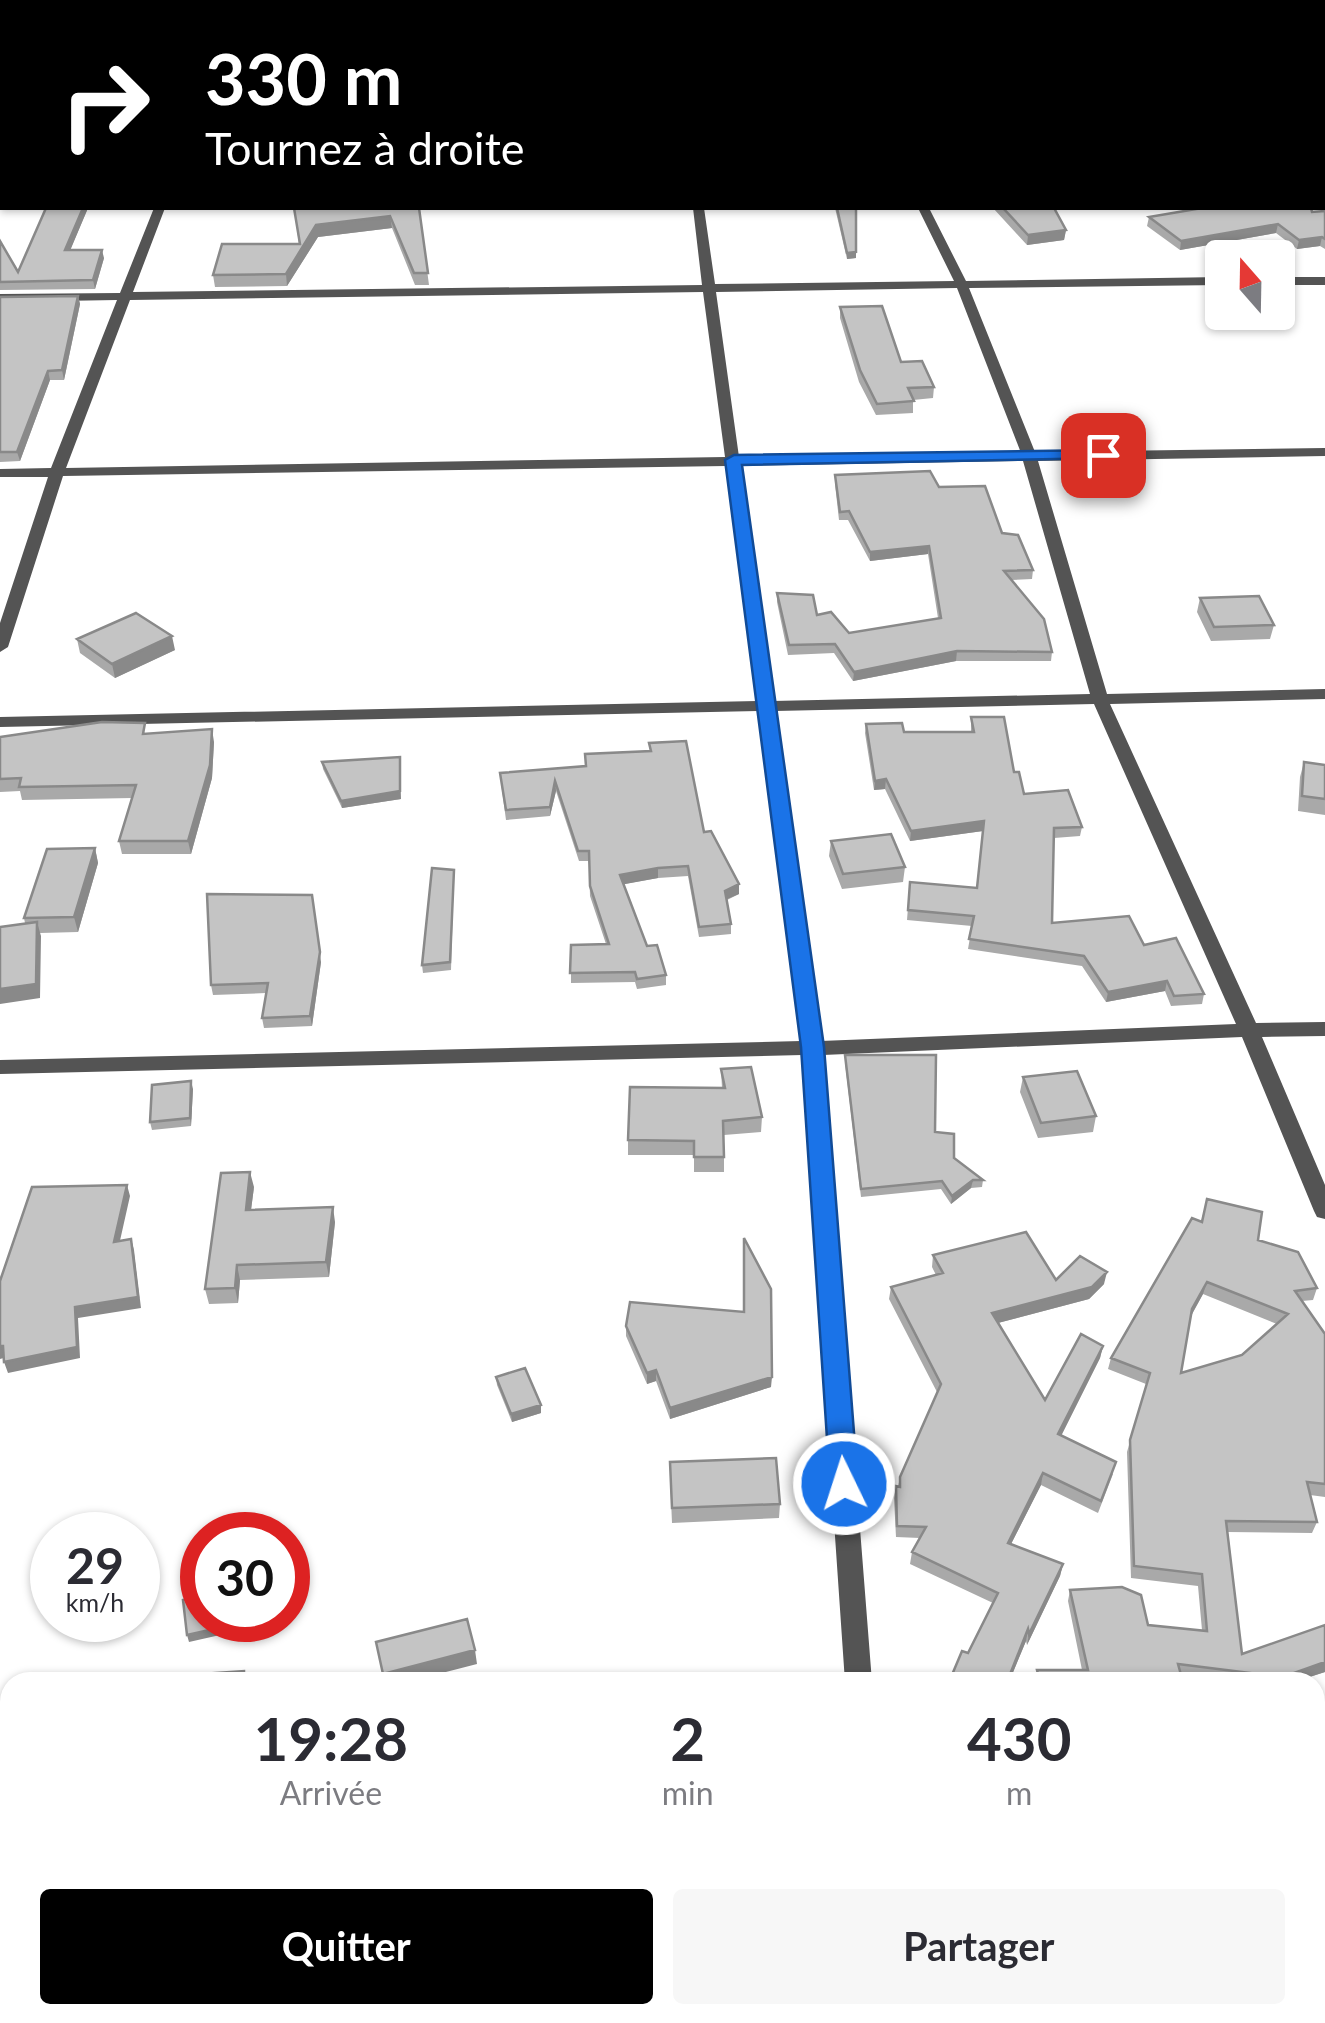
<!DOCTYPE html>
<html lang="fr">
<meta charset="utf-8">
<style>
:root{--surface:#fff;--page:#f7f7f7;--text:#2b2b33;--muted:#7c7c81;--accent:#000}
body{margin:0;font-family:Lato,sans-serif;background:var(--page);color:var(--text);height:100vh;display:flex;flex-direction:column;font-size:38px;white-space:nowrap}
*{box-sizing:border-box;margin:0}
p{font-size:32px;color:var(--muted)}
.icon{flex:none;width:55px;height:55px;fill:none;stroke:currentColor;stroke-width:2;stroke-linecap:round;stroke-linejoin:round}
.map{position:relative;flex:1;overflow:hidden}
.drawer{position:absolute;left:0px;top:1672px;width:1325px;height:352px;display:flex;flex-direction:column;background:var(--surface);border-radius:30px 30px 0 0;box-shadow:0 2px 8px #0004}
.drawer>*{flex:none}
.banner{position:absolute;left:0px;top:0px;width:1325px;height:210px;box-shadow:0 2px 8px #0004;background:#000;color:#fff;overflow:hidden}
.needle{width:65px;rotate:340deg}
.controls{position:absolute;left:1205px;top:240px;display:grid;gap:20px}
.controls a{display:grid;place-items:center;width:90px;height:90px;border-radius:10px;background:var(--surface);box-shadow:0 2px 8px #0004;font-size:50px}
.speed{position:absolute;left:30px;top:1512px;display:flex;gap:20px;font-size:50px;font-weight:700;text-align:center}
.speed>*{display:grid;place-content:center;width:130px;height:130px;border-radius:50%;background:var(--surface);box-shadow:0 2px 8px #0004;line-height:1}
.speed small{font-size:25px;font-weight:400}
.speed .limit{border:15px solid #d22;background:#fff;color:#111}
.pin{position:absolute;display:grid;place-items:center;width:85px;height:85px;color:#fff;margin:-42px;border-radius:20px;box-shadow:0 5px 15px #0006}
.me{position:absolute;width:110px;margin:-55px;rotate:356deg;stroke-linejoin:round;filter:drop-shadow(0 0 8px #0008)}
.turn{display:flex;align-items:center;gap:35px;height:210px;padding:0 40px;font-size:45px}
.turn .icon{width:130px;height:130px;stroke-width:2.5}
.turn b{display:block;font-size:70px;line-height:85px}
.eta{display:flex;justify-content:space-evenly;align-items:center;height:170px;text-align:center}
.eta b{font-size:60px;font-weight:700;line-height:70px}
.button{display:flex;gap:20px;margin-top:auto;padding:20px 40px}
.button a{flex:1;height:115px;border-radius:10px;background:var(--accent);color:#fff;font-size:40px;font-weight:700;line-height:115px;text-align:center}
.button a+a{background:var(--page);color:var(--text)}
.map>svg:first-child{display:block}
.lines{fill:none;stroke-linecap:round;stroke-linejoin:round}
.minor{fill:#545454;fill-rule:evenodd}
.wall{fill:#a9a9a9;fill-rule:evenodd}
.shaded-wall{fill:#898989}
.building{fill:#c4c4c4;stroke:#898989;stroke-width:2.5;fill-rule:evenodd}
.route{fill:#1a73e8;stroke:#114b97;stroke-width:2.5}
</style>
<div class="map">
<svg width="1325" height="2023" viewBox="0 0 1325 2023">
<rect width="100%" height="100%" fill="#fff"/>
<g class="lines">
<path class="minor" d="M 776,0 L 786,0 L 788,2 L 778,2 Z
M 0,14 L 2,15 L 2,21 L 0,20 Z
M 1322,122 L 1325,123 L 1325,129 L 1322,129 Z
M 0,153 L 2,153 L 2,159 L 0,159 Z
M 154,208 L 165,208 L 133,292 L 702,285 L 693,208 L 704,208 L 715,284 L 954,281 L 918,208 L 929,208 L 966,281 L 1222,277 L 1222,285 L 969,288 L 1035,452 L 1325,448 L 1325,456 L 1038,461 L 1107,694 L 1325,689 L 1325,699 L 1110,704 L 1256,1023 L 1325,1022 L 1325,1036 L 1262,1037 L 1325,1185 L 1325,1219 L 1317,1217 L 1314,1211 L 1242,1037 L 823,1055 L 872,1682 L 845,1682 L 802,1055 L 0,1074 L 0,1060 L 801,1041 L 758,711 L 0,727 L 0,717 L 757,701 L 726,466 L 63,476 L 8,647 L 0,652 L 0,623 L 48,477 L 0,477 L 0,469 L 51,468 L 117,300 L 0,302 L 0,294 L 120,293 ZM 957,288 L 1021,453 L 739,457 L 716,292 ZM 703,292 L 725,457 L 66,468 L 130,300 ZM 1023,461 L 1090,694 L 773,701 L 740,466 ZM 1094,704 L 1236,1024 L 821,1041 L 775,711 Z
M 1278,277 L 1325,277 L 1325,285 L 1278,285 Z
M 0,1832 L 10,1832 L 10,1860 L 0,1860 Z
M 1315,1861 L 1325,1861 L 1325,1889 L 1315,1889 Z
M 880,2015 L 910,2015 L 911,2023 L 881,2023 Z"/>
</g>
<path class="wall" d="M 46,208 L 88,208 L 70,250 L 104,258 L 95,289 L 0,290 L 0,241 L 18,272 Z
M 294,208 L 419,208 L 429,285 L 415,285 L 392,228 L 318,237 L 287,286 L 215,287 L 213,275 L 299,244 Z
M 835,208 L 856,208 L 856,258 L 847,259 Z
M 993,208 L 1054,208 L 1066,230 L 1064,240 L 1027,245 Z
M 1325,211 L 1325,249 L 1320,246 L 1297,249 L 1276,233 L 1180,250 L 1147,226 L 1149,217 L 1312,212 Z
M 78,296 L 80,304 L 64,380 L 50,380 L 20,461 L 0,462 L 0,297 Z
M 840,307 L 901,362 L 934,387 L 933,398 L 913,400 L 913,413 L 876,415 L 859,382 L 840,318 Z
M 835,475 L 939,487 L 1002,533 L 1033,570 L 1032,579 L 1011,580 L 1052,652 L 1051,661 L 956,661 L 853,681 L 834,653 L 788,655 L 777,602 L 777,593 L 849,633 L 938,618 L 928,554 L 870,561 L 848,520 L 839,520 L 835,484 Z
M 1200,598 L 1274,625 L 1270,639 L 1211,641 L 1197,612 Z
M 77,639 L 175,650 L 115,678 L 80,653 Z
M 971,717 L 1014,772 L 1024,794 L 1082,827 L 1080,836 L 1054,838 L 1052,923 L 1144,945 L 1204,994 L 1202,1004 L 1171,1006 L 1165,991 L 1106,1002 L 1082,966 L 968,949 L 972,926 L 907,920 L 910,882 L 977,888 L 983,831 L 910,841 L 885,789 L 874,790 L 865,733 L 866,724 L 904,732 L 971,732 Z
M 147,734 L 214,742 L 212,778 L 191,854 L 122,854 L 119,841 L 132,798 L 22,800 L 20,791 L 0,792 L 0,737 Z
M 649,743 L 704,832 L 739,884 L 739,894 L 727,900 L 731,924 L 731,934 L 699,937 L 688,876 L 658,878 L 624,884 L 647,946 L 666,975 L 666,985 L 637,989 L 635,982 L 571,983 L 571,945 L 606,944 L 590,896 L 589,861 L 579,861 L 556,791 L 550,816 L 506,820 L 501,783 L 650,751 Z
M 322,762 L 401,799 L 342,808 L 323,769 Z
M 1304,762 L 1325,765 L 1325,815 L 1298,811 L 1300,777 Z
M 831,841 L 905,867 L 903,882 L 842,889 L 829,856 Z
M 95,848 L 98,863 L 78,932 L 40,933 L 40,998 L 24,918 Z
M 454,870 L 451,970 L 423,973 L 422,965 Z
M 321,962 L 312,1026 L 264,1028 L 262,1018 L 266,993 L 213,995 L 211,985 Z
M 845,1055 L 935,1132 L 954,1158 L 983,1180 L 982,1187 L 971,1188 L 951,1204 L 941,1189 L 861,1197 L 845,1063 Z
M 721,1069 L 762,1117 L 761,1132 L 724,1135 L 724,1172 L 694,1172 L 694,1155 L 628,1155 L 628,1140 L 722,1088 Z
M 1023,1077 L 1096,1116 L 1093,1132 L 1038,1138 L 1020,1092 Z
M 193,1089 L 191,1126 L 152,1130 L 150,1122 Z
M 254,1187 L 251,1210 L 335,1222 L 329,1277 L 240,1280 L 238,1303 L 209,1304 L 205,1289 Z
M 1207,1199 L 1317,1288 L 1313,1300 L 1302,1301 L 1325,1334 L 1325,1497 L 1310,1495 L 1317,1522 L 1312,1533 L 1228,1532 L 1242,1654 L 1325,1625 L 1325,1672 L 1294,1682 L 1233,1682 L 1182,1676 L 1183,1682 L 1035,1682 L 1037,1670 L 1082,1670 L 1068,1601 L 1070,1590 L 1148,1625 L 1202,1630 L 1198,1586 L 1131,1578 L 1127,1452 L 1146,1384 L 1108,1369 L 1111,1358 L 1201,1222 ZM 1203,1294 L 1277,1324 L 1242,1355 L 1181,1373 L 1190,1318 Z
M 933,1255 L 1056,1280 L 1104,1284 L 1089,1299 L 998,1323 L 1045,1400 L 1103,1346 L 1100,1358 L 1061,1436 L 1113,1474 L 1098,1513 L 1041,1485 L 1011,1544 L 1063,1564 L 1060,1576 L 1027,1645 L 1026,1641 L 1009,1682 L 949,1682 L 968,1653 L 993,1603 L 910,1564 L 912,1552 L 920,1538 L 896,1537 L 894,1498 L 896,1486 L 898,1487 L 900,1477 L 937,1392 L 889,1299 L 891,1287 L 936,1275 L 932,1267 Z
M 626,1326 L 771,1387 L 670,1419 L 656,1381 L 647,1384 L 626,1336 Z
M 496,1377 L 541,1405 L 541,1413 L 512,1422 L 497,1385 Z
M 670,1477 L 780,1504 L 779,1518 L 672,1523 Z
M 1315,1736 L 1325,1736 L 1325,1776 L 1315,1776 Z
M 1325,1918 L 1325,1965 L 1315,1942 L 1315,1920 Z
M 1325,1987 L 1325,2023 L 1234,2023 L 1232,2015 L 1315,2015 Z"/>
<path class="shaded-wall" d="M 83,208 L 88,208 L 67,258 L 65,250 Z
M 390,216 L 392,228 L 318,237 L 287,286 L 286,274 L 316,225 Z
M 1278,224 L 1276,233 L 1180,250 L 1181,241 Z
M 1066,230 L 1064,240 L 1027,245 L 1028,235 Z
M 1322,237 L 1320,246 L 1297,249 L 1299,240 Z
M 102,250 L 104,258 L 95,289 L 93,280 Z
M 856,252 L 856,258 L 847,259 L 847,253 Z
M 78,296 L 80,304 L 64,380 L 62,370 Z
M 48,371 L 50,380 L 20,461 L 17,452 Z
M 929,546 L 928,554 L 870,561 L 870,552 Z
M 172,636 L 175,650 L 115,678 L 112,664 Z
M 957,651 L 956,661 L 853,681 L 854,672 Z
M 212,729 L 214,742 L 212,778 L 191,854 L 188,841 Z
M 400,765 L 401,799 L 342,808 L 341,801 Z
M 886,779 L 885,789 L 874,790 L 875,781 Z
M 555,781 L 556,791 L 550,816 L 550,807 Z
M 984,821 L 983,831 L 910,841 L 911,831 Z
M 95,848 L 98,863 L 78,932 L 74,917 Z
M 658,868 L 658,878 L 620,885 L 620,875 Z
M 739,884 L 739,894 L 725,900 L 725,891 Z
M 312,895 L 321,962 L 312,1026 L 310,1016 Z
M 37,922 L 41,936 L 40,998 L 0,1004 L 0,989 Z
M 1167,981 L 1165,991 L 1106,1002 L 1108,992 Z
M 191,1081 L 193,1089 L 191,1126 L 190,1118 Z
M 250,1172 L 254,1187 L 249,1225 L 246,1210 Z
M 973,1180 L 971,1188 L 951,1204 L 952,1196 Z
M 127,1185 L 130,1196 L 117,1254 L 114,1242 Z
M 333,1207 L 335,1222 L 329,1277 L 326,1262 Z
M 131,1239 L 134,1250 L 141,1308 L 78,1318 L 80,1358 L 8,1373 L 4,1362 L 75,1307 Z
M 237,1265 L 240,1280 L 238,1303 L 235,1288 Z
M 1107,1272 L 1104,1284 L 1089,1299 L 990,1325 L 992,1313 Z
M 1207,1282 L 1203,1294 L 1188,1321 L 1192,1309 Z
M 0,1346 L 3,1346 L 7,1357 L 0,1359 Z
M 1103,1346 L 1100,1358 L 1056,1446 L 1058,1434 Z
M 656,1370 L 656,1381 L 647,1384 L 647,1373 Z
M 772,1377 L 771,1387 L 670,1419 L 670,1408 Z
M 541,1405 L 541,1413 L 512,1422 L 511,1414 Z
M 1043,1473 L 1041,1485 L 1006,1554 L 1008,1543 Z
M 1063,1564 L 1060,1576 L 1027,1645 L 1029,1634 Z
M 250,1620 L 251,1628 L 189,1642 L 187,1635 Z
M 1028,1629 L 1026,1641 L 1009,1682 L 1007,1682 Z
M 475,1650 L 477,1664 L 407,1682 L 384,1682 L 383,1674 Z
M 1325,1662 L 1325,1672 L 1294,1682 L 1281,1682 L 1283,1677 Z
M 301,2015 L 306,2015 L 308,2023 L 280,2023 Z
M 319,2015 L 343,2015 L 329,2023 L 309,2023 L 308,2021 Z
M 464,2015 L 479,2015 L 462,2023 L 446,2023 Z"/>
<path class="building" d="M 0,60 L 2,63 L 2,119 L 0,119 Z
M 46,208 L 83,208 L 65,250 L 102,250 L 93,280 L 0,282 L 0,241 L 18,272 Z
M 294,208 L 419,208 L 428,273 L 414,273 L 390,216 L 316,225 L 286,274 L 213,275 L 222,244 L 300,244 Z
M 837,208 L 856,208 L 856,252 L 847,253 Z
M 1003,208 L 1054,208 L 1066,230 L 1028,235 Z
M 1202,208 L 1311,208 L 1312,212 L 1325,211 L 1325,239 L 1322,237 L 1299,240 L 1278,224 L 1181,241 L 1149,217 Z
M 78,296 L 62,370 L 48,371 L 17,452 L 0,452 L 0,297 Z
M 882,306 L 901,362 L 922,361 L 934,387 L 908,388 L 914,401 L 877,404 L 860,370 L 840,307 Z
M 930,471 L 939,487 L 985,486 L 1002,533 L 1018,535 L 1033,570 L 1004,571 L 1044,619 L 1052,652 L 957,651 L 854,672 L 835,644 L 789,645 L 777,593 L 813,595 L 817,615 L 831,612 L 849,633 L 941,618 L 929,546 L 870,552 L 849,511 L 840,512 L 835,475 Z
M 1259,596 L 1274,625 L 1214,627 L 1200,598 Z
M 136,613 L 172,636 L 112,664 L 77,639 Z
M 971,717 L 1004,717 L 1014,772 L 1019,772 L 1024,794 L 1068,790 L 1082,827 L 1054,828 L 1052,923 L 1129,916 L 1144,945 L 1176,938 L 1204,994 L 1174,996 L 1167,981 L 1108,992 L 1084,956 L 969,939 L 974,916 L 908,910 L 910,882 L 977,888 L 984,821 L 911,831 L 886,779 L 875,781 L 866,724 L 902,723 L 904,732 L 974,732 Z
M 102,722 L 145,723 L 143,734 L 212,729 L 210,765 L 188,841 L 119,841 L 136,785 L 19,787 L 21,778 L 0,779 L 0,737 Z
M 686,741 L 704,832 L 711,831 L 739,884 L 725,891 L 731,924 L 699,927 L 688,866 L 658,868 L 620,875 L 647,946 L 657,945 L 666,975 L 637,979 L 635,972 L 570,973 L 571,945 L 609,944 L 590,886 L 589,851 L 578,851 L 555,781 L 550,807 L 506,810 L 500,773 L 586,766 L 585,754 L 651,751 L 649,743 Z
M 400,757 L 400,791 L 341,801 L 322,762 Z
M 1304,762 L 1325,765 L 1325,799 L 1302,796 Z
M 891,834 L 905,867 L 843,874 L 831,841 Z
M 95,848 L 74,917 L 24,918 L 47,849 Z
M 432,868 L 454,870 L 450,962 L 422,965 Z
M 207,894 L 312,895 L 320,952 L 310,1016 L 262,1018 L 268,983 L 211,985 Z
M 37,922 L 36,984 L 0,989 L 0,927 Z
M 845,1055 L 936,1055 L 935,1132 L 954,1134 L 954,1158 L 983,1180 L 973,1180 L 952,1196 L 942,1181 L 861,1189 Z
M 751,1067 L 762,1117 L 723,1121 L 724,1157 L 694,1157 L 694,1141 L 628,1140 L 630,1087 L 725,1088 L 721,1069 Z
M 1077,1071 L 1096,1116 L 1041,1123 L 1023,1077 Z
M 191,1081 L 190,1118 L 150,1122 L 152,1085 Z
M 250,1172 L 246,1210 L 333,1207 L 326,1262 L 237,1265 L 235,1288 L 205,1289 L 221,1173 Z
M 127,1185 L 114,1242 L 131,1239 L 138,1297 L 75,1307 L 77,1347 L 4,1362 L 3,1346 L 0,1346 L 0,1281 L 32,1187 Z
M 1207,1199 L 1262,1212 L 1258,1240 L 1298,1252 L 1317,1288 L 1295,1291 L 1325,1334 L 1325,1484 L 1307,1482 L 1317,1522 L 1226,1521 L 1242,1654 L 1325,1625 L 1325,1662 L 1283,1677 L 1178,1664 L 1183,1682 L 1040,1682 L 1037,1670 L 1088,1670 L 1070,1590 L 1122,1587 L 1141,1595 L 1148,1625 L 1207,1631 L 1202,1574 L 1134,1566 L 1130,1440 L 1150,1373 L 1111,1358 L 1192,1218 L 1202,1222 ZM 1207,1282 L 1288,1314 L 1242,1355 L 1181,1373 L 1192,1309 Z
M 1026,1232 L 1056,1280 L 1080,1256 L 1107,1272 L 1092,1287 L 992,1313 L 1045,1400 L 1081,1334 L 1103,1346 L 1058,1434 L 1116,1462 L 1101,1501 L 1043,1473 L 1008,1543 L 1063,1564 L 1029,1634 L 1028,1629 L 1007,1682 L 949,1682 L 962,1651 L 968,1653 L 998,1593 L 912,1552 L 926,1527 L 897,1526 L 896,1486 L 900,1487 L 900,1477 L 941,1384 L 891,1287 L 943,1273 L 933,1255 Z
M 744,1238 L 771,1289 L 772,1377 L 670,1408 L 656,1370 L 647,1373 L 626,1326 L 630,1302 L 744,1312 Z
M 525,1368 L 541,1405 L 511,1414 L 496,1377 Z
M 776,1458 L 780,1504 L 672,1508 L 670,1462 Z
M 202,1596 L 202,1620 L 250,1621 L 187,1635 L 183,1600 Z
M 467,1619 L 475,1650 L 383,1674 L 376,1642 Z
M 244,1671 L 244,1682 L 127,1682 L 127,1679 Z
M 1315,1736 L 1325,1736 L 1325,1769 L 1315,1769 Z
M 1325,1918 L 1325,1942 L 1315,1920 Z
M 1325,1990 L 1325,2023 L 1243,2023 L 1240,2015 L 1315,2015 L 1315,1992 Z
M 133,2015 L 186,2015 L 191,2023 L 118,2023 Z
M 278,2015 L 301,2015 L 280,2023 Z
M 306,2015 L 319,2015 L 308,2021 Z
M 422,2015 L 464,2015 L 446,2023 L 421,2023 Z
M 548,2015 L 563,2015 L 571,2023 L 541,2023 Z
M 981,2015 L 1012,2015 L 1013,2023 L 983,2023 Z
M 1070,2015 L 1185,2015 L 1186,2023 L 1071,2023 Z"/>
<path class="route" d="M 1103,450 L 1111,455 L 1109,458 L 742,465 L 824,1047 L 858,1484 L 854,1493 L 844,1496 L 834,1493 L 830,1484 L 801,1047 L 725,460 L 734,455 Z"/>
</svg>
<div class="controls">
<a><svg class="needle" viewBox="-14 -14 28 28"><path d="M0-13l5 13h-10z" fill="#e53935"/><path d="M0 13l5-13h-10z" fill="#7c7c81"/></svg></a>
</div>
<div class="speed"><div>29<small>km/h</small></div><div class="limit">30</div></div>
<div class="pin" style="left:1103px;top:455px;background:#d93025"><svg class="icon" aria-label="arrive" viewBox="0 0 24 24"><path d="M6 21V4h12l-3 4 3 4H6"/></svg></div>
<svg class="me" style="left:844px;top:1484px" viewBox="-20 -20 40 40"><circle r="17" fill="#1a73e8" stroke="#fff" stroke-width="3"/><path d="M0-11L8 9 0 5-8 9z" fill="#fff"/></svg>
<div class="banner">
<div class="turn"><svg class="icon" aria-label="right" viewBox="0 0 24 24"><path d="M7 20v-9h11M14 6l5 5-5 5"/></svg><div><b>330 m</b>Tournez à droite</div></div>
</div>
<section class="drawer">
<div class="eta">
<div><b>19:28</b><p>Arrivée</p></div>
<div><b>2</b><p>min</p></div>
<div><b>430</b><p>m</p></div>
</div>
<div class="button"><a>Quitter</a><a>Partager</a></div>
</section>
</div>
